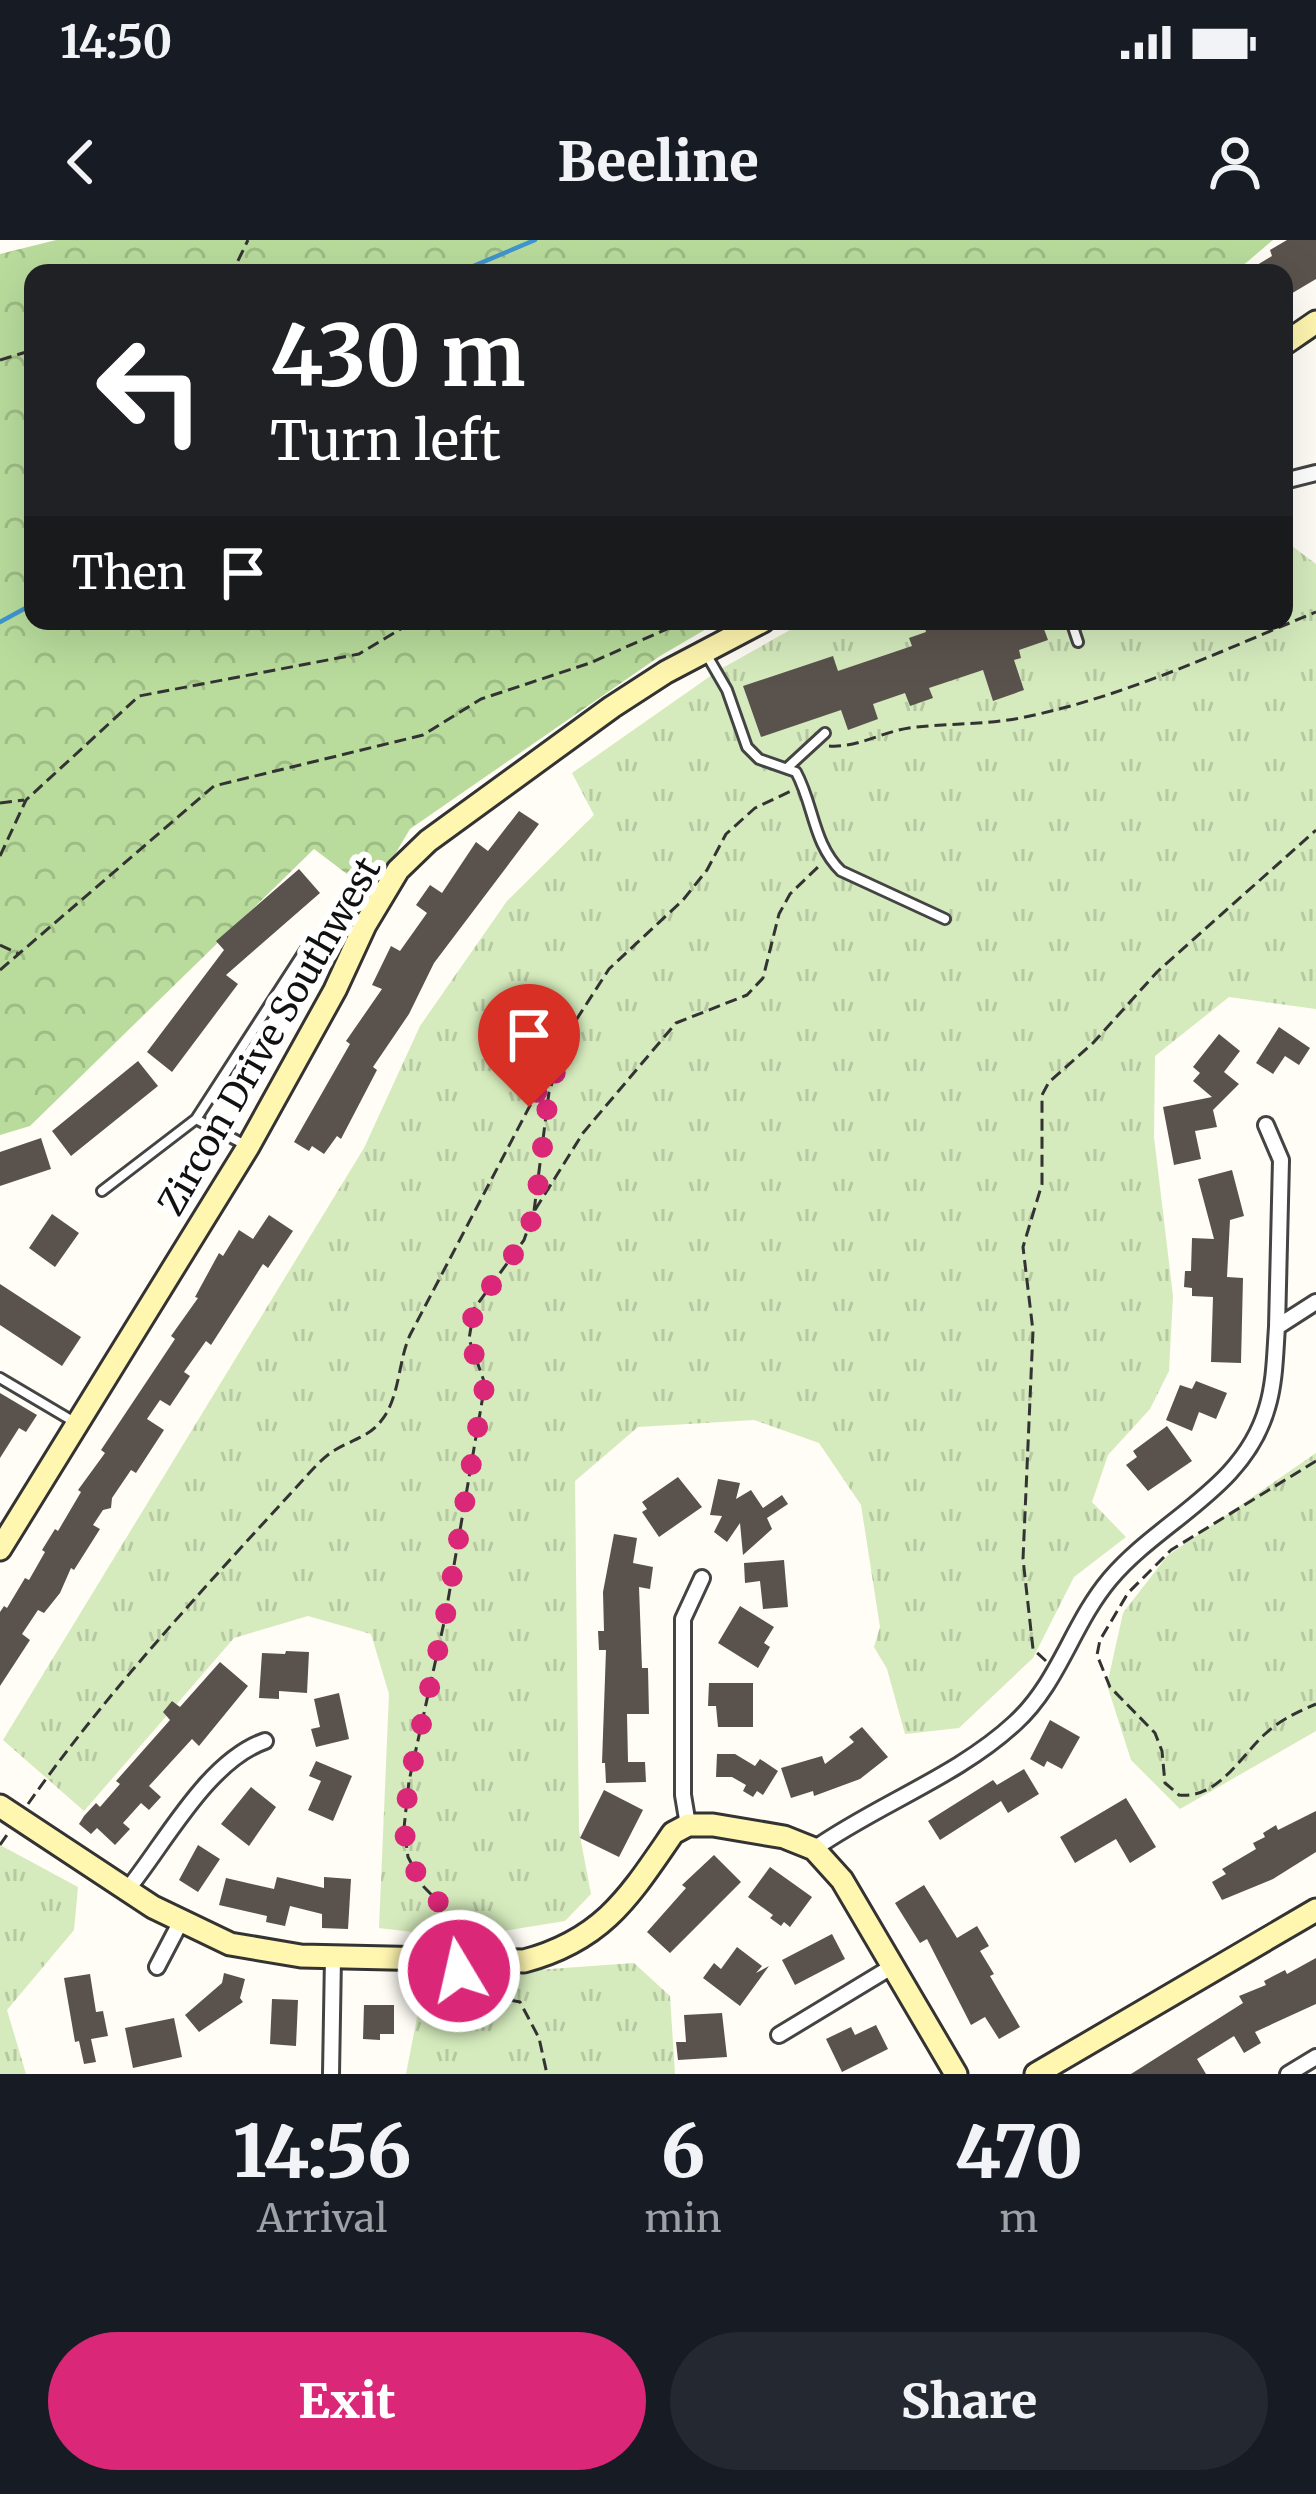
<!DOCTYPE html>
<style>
:root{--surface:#171b24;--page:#242831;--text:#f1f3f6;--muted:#9ea1a6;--accent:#db2777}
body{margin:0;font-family:Merriweather,serif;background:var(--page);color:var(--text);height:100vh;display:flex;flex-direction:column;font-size:45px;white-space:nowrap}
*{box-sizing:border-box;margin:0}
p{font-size:39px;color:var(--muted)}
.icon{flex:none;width:66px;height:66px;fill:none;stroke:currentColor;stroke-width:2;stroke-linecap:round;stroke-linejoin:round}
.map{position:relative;height:1834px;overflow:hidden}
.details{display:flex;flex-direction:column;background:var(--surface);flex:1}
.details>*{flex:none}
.hud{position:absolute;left:24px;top:24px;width:1269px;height:366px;border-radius:24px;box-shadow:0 12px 48px #0002;background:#202124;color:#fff;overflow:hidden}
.pin{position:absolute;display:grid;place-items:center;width:102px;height:102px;color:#fff;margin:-123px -51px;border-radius:50% 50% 50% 0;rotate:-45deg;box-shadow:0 0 12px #0007}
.pin .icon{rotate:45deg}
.me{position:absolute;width:132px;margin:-66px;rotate:351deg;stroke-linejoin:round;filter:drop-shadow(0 0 9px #0008)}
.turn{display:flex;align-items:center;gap:42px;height:252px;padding:0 48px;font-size:54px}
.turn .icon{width:156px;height:156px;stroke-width:2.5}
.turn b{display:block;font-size:84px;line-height:102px}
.then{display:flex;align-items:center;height:114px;padding:0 48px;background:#0003;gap:24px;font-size:45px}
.eta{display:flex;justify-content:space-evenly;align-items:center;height:204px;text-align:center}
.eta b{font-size:72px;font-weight:800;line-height:84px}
.action{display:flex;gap:24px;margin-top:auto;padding:24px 48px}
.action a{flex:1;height:138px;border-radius:72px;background:var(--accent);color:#fff;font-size:48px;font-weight:800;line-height:138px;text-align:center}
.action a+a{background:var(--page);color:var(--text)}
.status{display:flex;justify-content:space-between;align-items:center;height:84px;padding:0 60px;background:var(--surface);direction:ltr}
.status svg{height:33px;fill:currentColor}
header{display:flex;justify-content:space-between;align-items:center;height:156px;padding:0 48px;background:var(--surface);font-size:54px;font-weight:800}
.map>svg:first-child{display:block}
.grass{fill:url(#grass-tufts)}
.forest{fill:url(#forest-crowns)}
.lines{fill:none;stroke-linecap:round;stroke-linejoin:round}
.stream{stroke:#3f96cf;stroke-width:4.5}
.building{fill:#5a524d}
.lane-casing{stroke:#444;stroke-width:14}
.street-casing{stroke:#444;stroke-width:20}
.secondary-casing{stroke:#333;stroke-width:27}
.path{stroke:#333;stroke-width:3;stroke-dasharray:12 6;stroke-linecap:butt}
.lane{stroke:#fff;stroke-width:8}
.street{stroke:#fff;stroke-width:14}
.secondary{stroke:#fff6b0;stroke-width:21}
.route{stroke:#db2777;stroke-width:21;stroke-dasharray:0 37.8}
.labels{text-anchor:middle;stroke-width:12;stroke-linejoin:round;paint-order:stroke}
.street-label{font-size:36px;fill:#111;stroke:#fff}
</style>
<div class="status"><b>14:50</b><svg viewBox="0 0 49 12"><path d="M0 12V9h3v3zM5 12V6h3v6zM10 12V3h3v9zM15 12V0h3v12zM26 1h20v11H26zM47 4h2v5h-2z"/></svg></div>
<header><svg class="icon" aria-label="back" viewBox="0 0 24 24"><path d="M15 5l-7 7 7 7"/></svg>Beeline<svg class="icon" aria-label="person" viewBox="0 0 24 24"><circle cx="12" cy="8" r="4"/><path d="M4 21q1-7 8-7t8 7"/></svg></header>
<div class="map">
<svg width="1316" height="1834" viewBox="0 0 1316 1834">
<defs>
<pattern id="grass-tufts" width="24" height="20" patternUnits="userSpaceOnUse" patternTransform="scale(3)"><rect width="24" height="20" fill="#d5ebbd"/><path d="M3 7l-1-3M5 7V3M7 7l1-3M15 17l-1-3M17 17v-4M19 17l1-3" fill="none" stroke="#b6c8a1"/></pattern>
<pattern id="forest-crowns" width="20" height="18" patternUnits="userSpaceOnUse" patternTransform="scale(3)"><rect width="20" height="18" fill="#b9dc9c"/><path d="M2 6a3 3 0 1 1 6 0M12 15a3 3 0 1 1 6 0" fill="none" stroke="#9ebc85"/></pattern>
</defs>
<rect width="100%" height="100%" fill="#fffdf5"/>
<path class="grass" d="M 1284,300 L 1316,324 L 1316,769 L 1229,757 L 1155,816 L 1154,897 L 1173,1056 L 1169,1131 L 1150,1169 L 1108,1215 L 1092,1262 L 1126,1297 L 1074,1337 L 1033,1418 L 959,1488 L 905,1494 L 887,1429 L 874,1407 L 880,1387 L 861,1265 L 819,1203 L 754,1180 L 638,1187 L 575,1241 L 579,1591 L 591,1654 L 565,1681 L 461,1698 L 379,1688 L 389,1454 L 371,1394 L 308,1376 L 234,1398 L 84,1571 L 3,1500 L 364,908 L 420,786 L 507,661 L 594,575 L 572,533 L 719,430 L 806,381 L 1284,381 Z
M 1316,1213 L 1316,1491 L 1180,1569 L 1131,1520 L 1107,1445 L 1123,1373 L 1167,1316 Z
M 0,1605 L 78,1647 L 74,1690 L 7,1770 L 26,1834 L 0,1834 Z
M 634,1723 L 670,1756 L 675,1834 L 406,1834 L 421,1757 L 426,1745 L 439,1737 Z"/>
<path class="forest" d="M 56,0 L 1273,0 L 1234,33 L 33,33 L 33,381 L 720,381 L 660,416 L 410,589 L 372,653 L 314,609 L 30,886 L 0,895 L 0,14 Z"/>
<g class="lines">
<path class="stream" d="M 457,33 L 535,0
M 0,382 L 33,364"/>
</g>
<path class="building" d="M 1287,0 L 1316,0 L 1316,39 L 1284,58 L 1284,33 L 1261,33 L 1257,25 L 1272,16 L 1270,10 Z
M 923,381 L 1009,381 L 1012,388 L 1041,381 L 1048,400 L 1019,410 L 1021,418 L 1014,420 L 1024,450 L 993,461 L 983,430 L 929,448 L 933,458 L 910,466 L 905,453 L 873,464 L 878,479 L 848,490 L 841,470 L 761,497 L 743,446 L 833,416 L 838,431 L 912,406 L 909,398 L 926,392 Z
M 519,571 L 539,584 L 434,723 L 409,774 L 373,827 L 377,830 L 341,899 L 337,896 L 324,914 L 312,906 L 309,911 L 294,902 L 350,804 L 346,801 L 382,749 L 372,745 L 391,706 L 400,711 L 427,673 L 416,665 L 430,645 L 442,653 L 476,602 L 488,611 Z
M 299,629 L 320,653 L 226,735 L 238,744 L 172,832 L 147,812 L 224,710 L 216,701 Z
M 1279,787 L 1310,808 L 1299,825 L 1285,816 L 1273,834 L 1256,823 Z
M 1219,794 L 1240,811 L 1224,832 L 1239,844 L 1213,870 L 1217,887 L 1195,891 L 1201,919 L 1174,925 L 1163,867 L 1212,857 L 1193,841 L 1200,833 L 1193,827 Z
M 138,821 L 158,846 L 71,916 L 52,891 Z
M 41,898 L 51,929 L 0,946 L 0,912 Z
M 1232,930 L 1244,976 L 1230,980 L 1227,1037 L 1243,1038 L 1241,1123 L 1211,1122 L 1213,1057 L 1192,1056 L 1192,1048 L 1184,1047 L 1185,1031 L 1191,1031 L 1192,998 L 1214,999 L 1198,939 Z
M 52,974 L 79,993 L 55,1027 L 29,1008 Z
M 269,975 L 293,991 L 268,1028 L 263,1024 L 211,1105 L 206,1101 L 184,1132 L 190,1136 L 170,1166 L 160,1160 L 147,1179 L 164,1190 L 136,1233 L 131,1230 L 112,1258 L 111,1268 L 103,1270 L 93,1285 L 100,1289 L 74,1330 L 71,1328 L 60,1353 L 44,1373 L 38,1370 L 22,1394 L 30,1400 L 0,1446 L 0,1372 L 4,1366 L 7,1368 L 25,1338 L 29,1340 L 45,1312 L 42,1310 L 55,1289 L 58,1291 L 81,1252 L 78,1250 L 105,1213 L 101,1210 L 175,1099 L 171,1096 L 198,1058 L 195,1057 L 219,1013 L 223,1016 L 239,990 L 253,999 Z
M 0,1044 L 81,1097 L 62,1126 L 0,1085 Z
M 1196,1141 L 1227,1153 L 1216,1179 L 1199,1172 L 1192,1191 L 1166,1180 L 1180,1145 L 1192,1149 Z
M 0,1153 L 37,1175 L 26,1192 L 19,1188 L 0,1218 Z
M 1167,1186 L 1192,1221 L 1148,1251 L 1126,1225 L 1137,1217 L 1133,1211 Z
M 678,1237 L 702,1267 L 659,1297 L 642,1272 L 647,1269 L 642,1262 Z
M 718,1239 L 740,1243 L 736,1259 L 751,1250 L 763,1268 L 782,1255 L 788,1264 L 767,1278 L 772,1289 L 743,1315 L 740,1283 L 727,1302 L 714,1292 L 722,1276 L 710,1275 Z
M 614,1294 L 637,1298 L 633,1323 L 653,1327 L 650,1349 L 639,1347 L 642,1428 L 648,1428 L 649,1474 L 627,1474 L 628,1522 L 645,1522 L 646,1542 L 606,1543 L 605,1523 L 602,1523 L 606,1410 L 599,1410 L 598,1391 L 604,1391 L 603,1352 Z
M 784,1320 L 788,1367 L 763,1369 L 760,1341 L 745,1343 L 744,1323 Z
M 740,1366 L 774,1387 L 764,1403 L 770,1407 L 758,1428 L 718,1403 Z
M 286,1411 L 309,1412 L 307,1453 L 279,1451 L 279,1459 L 259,1458 L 262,1413 L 285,1414 Z
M 220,1422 L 248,1446 L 199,1506 L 192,1499 L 149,1546 L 161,1557 L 149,1570 L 141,1563 L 123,1583 L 130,1589 L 115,1605 L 97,1588 L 91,1594 L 79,1584 L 84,1576 L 96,1563 L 100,1567 L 120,1544 L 116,1541 L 170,1480 L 163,1472 L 172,1461 L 180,1467 Z
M 709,1443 L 753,1443 L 753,1487 L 718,1487 L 716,1466 L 708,1466 Z
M 339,1453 L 349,1499 L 316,1507 L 311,1489 L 320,1487 L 314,1459 Z
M 1050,1480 L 1080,1497 L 1062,1529 L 1047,1521 L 1044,1527 L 1030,1519 Z
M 862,1487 L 888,1517 L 860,1539 L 814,1556 L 813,1551 L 791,1558 L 781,1528 L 822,1516 L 825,1524 L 854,1502 L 849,1497 Z
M 717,1514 L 735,1514 L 755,1526 L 760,1519 L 778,1531 L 763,1555 L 757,1551 L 753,1557 L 743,1551 L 746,1545 L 732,1537 L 716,1537 Z
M 316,1521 L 352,1536 L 333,1581 L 308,1570 L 321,1541 L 309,1536 Z
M 1024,1529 L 1039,1554 L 1008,1573 L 1001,1561 L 940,1600 L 928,1581 L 993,1540 L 997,1545 Z
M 251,1547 L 276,1567 L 249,1606 L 221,1584 Z
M 604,1550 L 643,1570 L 619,1617 L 580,1598 Z
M 1126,1558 L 1156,1607 L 1130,1623 L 1116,1599 L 1075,1623 L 1060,1597 Z
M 1316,1571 L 1316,1612 L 1273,1639 L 1222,1660 L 1212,1642 L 1226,1634 L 1222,1629 L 1256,1609 L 1253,1603 L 1265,1597 L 1263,1593 L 1276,1585 L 1278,1590 Z
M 198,1605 L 220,1619 L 198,1652 L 179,1640 Z
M 714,1615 L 741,1642 L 670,1713 L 647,1692 L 686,1648 L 682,1645 Z
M 770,1627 L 812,1657 L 790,1687 L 784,1682 L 781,1686 L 770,1678 L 773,1675 L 748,1657 Z
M 277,1637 L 324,1648 L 324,1637 L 351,1639 L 348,1689 L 322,1688 L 322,1674 L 290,1666 L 285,1686 L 266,1682 L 267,1676 L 219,1665 L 226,1638 L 274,1649 Z
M 924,1645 L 957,1698 L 977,1686 L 989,1706 L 980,1711 L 994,1734 L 990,1736 L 1020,1787 L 999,1799 L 985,1777 L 971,1785 L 927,1699 L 920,1703 L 895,1663 Z
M 832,1694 L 845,1719 L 795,1745 L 782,1720 Z
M 737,1707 L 762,1726 L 756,1733 L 769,1726 L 740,1766 L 703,1738 L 714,1723 L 721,1729 Z
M 1316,1718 L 1316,1764 L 1255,1792 L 1261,1803 L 1244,1813 L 1234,1796 L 1197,1819 L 1206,1834 L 1131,1834 L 1243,1763 L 1239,1756 L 1266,1745 L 1264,1741 L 1285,1730 L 1287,1734 Z
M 224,1733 L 245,1739 L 240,1758 L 243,1762 L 199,1792 L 185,1775 L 222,1743 Z
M 90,1734 L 96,1772 L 103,1771 L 108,1796 L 91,1799 L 96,1822 L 84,1824 L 79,1801 L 75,1802 L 64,1738 Z
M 272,1759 L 298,1760 L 296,1806 L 270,1804 Z
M 364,1765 L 394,1765 L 394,1794 L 380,1794 L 380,1800 L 363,1799 Z
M 722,1773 L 727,1817 L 678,1820 L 676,1802 L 686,1802 L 684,1775 Z
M 174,1778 L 182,1817 L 133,1828 L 125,1788 Z
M 876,1785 L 888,1809 L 842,1832 L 826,1799 L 851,1787 L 855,1795 Z"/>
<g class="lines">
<g class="lane-casing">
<path id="lane" d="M 1071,381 L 1078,402
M 705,412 L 727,450 L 747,507 L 759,519 L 796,532 C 814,565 813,604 841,631 L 945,679
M 787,528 L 825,493
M 196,879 L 247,906
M 102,951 L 196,879 L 309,704
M 0,1138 L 76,1183"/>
</g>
<g class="street-casing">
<path id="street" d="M 1284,241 L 1316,233
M 1266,885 L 1281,920 L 1277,1087
M 688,1585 L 683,1555 L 683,1379 L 702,1338
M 814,1609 C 878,1564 958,1536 1015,1483 C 1059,1443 1072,1384 1110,1339 C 1161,1279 1244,1249 1267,1168 C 1275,1142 1275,1114 1277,1087 L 1316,1062
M 127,1650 C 164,1605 207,1521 265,1501
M 157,1727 L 180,1683
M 779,1795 L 893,1726
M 331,1834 L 333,1717
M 1288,1834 L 1316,1817"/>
</g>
<g class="secondary-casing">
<path id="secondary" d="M 1284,104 L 1316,82
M 0,1309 L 248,907 L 335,750 L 365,685 L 398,630 L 428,601 L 612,467 L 666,432 L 763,381
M 0,1566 L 153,1667 L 230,1704 L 301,1716 L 524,1721 C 603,1700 629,1657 673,1593 L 688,1585 L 713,1585 L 784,1597 L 814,1609 L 842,1640 L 956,1834
M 1036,1834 L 1316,1670"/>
</g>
<path class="path" d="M 226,33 L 234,29 L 248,0
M 890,33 L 1011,32
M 0,120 L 33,110
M 829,506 C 857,508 882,492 909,488 C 946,483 983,485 1020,478 C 1122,458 1221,411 1316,372
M 0,563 L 24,560
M 0,616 L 26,560 L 139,456 L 359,414 L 414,381
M 0,705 L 19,714
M 0,730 L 214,546 L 423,495 L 481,459 L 590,423 L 685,381
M 535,970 L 583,893 L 676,783 L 747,755 L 763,738 L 779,674 L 790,654 L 820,625
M 1316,1221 L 1171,1310 L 1128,1353 L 1100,1400 L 1097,1415 L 1110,1447 L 1155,1493 L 1162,1511 L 1165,1543 L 1179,1555 C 1218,1559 1240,1517 1265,1494 C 1280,1480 1297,1472 1316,1464
M 1046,1421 L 1033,1409 L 1023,1319 L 1033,1091 L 1023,1007 L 1042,944 L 1042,855 L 1049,842 L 1093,803 L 1157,732 L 1316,590
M 28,1564 C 109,1449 207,1345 302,1241 C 311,1231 323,1217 335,1210 C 351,1200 369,1197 381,1181 C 400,1158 398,1121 410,1095 L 569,791 L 609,729 L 683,660 L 707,630 L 726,594 L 755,568 L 791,551
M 0,1605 L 9,1592
M 455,1700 L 453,1677 L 424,1647 L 408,1617 L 404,1588 L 409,1541 L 445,1378 L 485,1144 L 469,1099 L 474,1069 L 524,1000 L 534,971 L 549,852 L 565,804
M 464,1737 L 479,1754 L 520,1762 L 539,1798 L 547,1834"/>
<use href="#lane" class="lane"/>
<use href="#street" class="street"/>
<use href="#secondary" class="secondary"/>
</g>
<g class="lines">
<path class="route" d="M 459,1731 L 453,1677 L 424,1647 L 408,1617 L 404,1588 L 409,1541 L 445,1378 L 485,1144 L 469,1100 L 474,1070 L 524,1000 L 535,971 L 549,852 L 569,791 L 529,867"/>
</g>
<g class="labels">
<g class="street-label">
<text transform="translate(269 796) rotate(-60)" y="13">Zircon Drive Southwest</text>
</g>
</g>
</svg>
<div class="pin" style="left:529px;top:867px;background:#d93025"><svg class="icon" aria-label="arrive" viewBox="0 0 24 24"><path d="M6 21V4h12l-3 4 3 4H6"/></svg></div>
<svg class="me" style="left:459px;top:1731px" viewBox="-20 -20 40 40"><circle r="17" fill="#db2777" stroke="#fff" stroke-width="3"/><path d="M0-11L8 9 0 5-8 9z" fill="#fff"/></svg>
<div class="hud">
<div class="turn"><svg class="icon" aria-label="left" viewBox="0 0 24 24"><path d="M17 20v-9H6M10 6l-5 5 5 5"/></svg><div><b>430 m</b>Turn left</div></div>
<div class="then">Then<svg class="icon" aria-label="arrive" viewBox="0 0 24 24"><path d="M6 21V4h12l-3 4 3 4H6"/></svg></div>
</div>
</div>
<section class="details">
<div class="eta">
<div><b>14:56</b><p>Arrival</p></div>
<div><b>6</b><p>min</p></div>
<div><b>470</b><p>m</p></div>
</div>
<div class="action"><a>Exit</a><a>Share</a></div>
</section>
